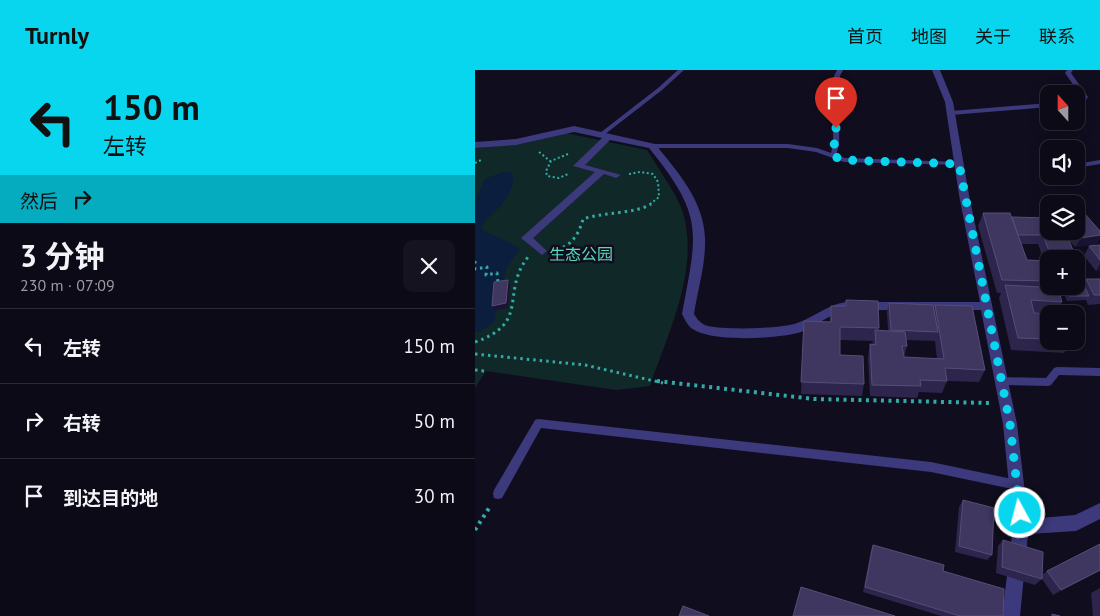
<!DOCTYPE html>
<html lang="zh">
<meta charset="utf-8">
<style>
:root{--surface:#0c0a16;--page:#15131f;--text:#f1f3f6;--muted:#9a9aa1;--line:#2c2b35;--accent:#07d6ee}
body{margin:0;font-family:"PT Sans","Noto Sans SC",sans-serif;background:var(--page);color:var(--text);height:100vh;display:flex;flex-direction:column;font-size:19px;white-space:nowrap}
*{box-sizing:border-box;margin:0}
p{font-size:16px;color:var(--muted)}
.icon{flex:none;width:28px;height:28px;fill:none;stroke:currentColor;stroke-width:2;stroke-linecap:round;stroke-linejoin:round}
.map{position:relative;flex:1;overflow:hidden}
.sheet{display:flex;flex-direction:column;background:var(--surface);width:475px}
.sheet>*{flex:none}
.guide{background:#07d6ee;color:#111;overflow:hidden}
.needle{width:32px;rotate:339deg}
.buttons{position:absolute;left:565px;top:15px;display:grid;gap:10px}
.buttons a{display:grid;place-items:center;width:45px;height:45px;border-radius:10px;background:var(--surface);box-shadow:0 2px 12px #0003,0 0 0 1px var(--line);font-size:25px}
.pin{position:absolute;display:grid;place-items:center;width:42px;height:42px;color:#fff;margin:-51px -21px;border-radius:50% 50% 50% 0;rotate:-45deg;box-shadow:0 0 5px #0007}
.pin .icon{rotate:45deg}
.me{position:absolute;width:55px;margin:-28px;rotate:353deg;stroke-linejoin:round;filter:drop-shadow(0 0 4px #0008)}
.turn{display:flex;align-items:center;gap:18px;height:105px;padding:0 20px;font-size:22px}
.turn .icon{width:65px;height:65px;stroke-width:2.5}
.turn b{display:block;font-size:35px;line-height:42px}
.then{display:flex;align-items:center;height:48px;padding:0 20px;background:#0003;gap:10px;font-size:19px}
.round{display:grid;place-items:center;flex:none;width:52px;height:52px;border-radius:10px;background:var(--page)}
.summary{display:flex;align-items:center;justify-content:space-between;height:85px;padding:0 20px}
h1{font-size:30px;font-weight:700;line-height:38px}
ul{padding:0;list-style:none}
li{display:flex;align-items:center;gap:15px;height:75px;padding:0 20px;border-top:1px solid var(--line)}
li div{flex:1}
li b{display:block;font-size:19px}
li em{font-style:normal}
header{display:flex;align-items:center;gap:30px;box-sizing:border-box;height:70px;padding:0 25px;background:var(--accent);color:#111}
header strong{font-size:24px}
nav{display:flex;gap:28px;margin-inline-start:auto;font-size:18px}
main{display:flex;flex:1;min-height:0}
.map>svg:first-child{display:block}
.green{fill:#102827}
.water{fill:#0c1e3e}
.lines{fill:none;stroke-linecap:round;stroke-linejoin:round}
.path-far2{stroke:#31aca5;stroke-width:2;stroke-dasharray:2 2.5;stroke-linecap:butt}
.path-far1{stroke:#31aca5;stroke-width:3;stroke-dasharray:2.5 4;stroke-linecap:butt}
.path{stroke:#31aca5;stroke-width:4;stroke-dasharray:3 4.5;stroke-linecap:butt}
.lane{fill:#3c397c;fill-rule:evenodd}
.street{fill:#3c397c;fill-rule:evenodd}
.wall{fill:#2d254c;fill-rule:evenodd}
.shaded-wall{fill:#1a1432}
.building{fill:#3f375f;stroke:#564e78}
.route{stroke:#07d6ee;stroke-width:9;stroke-dasharray:0 16.2}
.labels{text-anchor:middle;stroke-width:5;stroke-linejoin:round;paint-order:stroke}
.park-label{font-size:16px;fill:#5adabb;stroke:#100d1e}
</style>
<header>
<strong>Turnly</strong>
<nav><a>首页</a><a>地图</a><a>关于</a><a>联系</a></nav>
</header>
<main>
<section class="sheet">
<div class="guide">
<div class="turn"><svg class="icon" aria-label="left" viewBox="0 0 24 24"><path d="M17 20v-9H6M10 6l-5 5 5 5"/></svg><div><b>150 m</b>左转</div></div>
<div class="then">然后<svg class="icon" aria-label="right" viewBox="0 0 24 24"><path d="M7 20v-9h11M14 6l5 5-5 5"/></svg></div>
</div>
<div class="summary"><div><h1>3 分钟</h1><p>230 m · 07:09</p></div><a class="round"><svg class="icon" aria-label="close" viewBox="0 0 24 24"><path d="M6 6l12 12M18 6L6 18"/></svg></a></div>
<ul>
<li><svg class="icon" aria-label="left" viewBox="0 0 24 24"><path d="M17 20v-9H6M10 6l-5 5 5 5"/></svg><div><b>左转</b></div><em>150 m</em></li>
<li><svg class="icon" aria-label="right" viewBox="0 0 24 24"><path d="M7 20v-9h11M14 6l5 5-5 5"/></svg><div><b>右转</b></div><em>50 m</em></li>
<li><svg class="icon" aria-label="arrive" viewBox="0 0 24 24"><path d="M6 21V4h12l-3 4 3 4H6"/></svg><div><b>到达目的地</b></div><em>30 m</em></li>
</ul>
</section>
<div class="map">
<svg width="625" height="546" viewBox="0 0 625 546">
<rect width="100%" height="100%" fill="#100d1e"/>
<path class="green" d="M 91,63 L 172,80 C 182,97 203,125 208,143 C 225,199 193,263 175,316 L 141,320 L 11,301 L 0,318 L 0,78 L 46,74 Z"/>
<path class="water" d="M 28,102 L 35,102 L 38,105 C 39,129 20,139 6,156 L 7,160 L 45,178 L 31,199 L 19,252 L 4,262 L 0,262 L 0,132 L 10,109 Z"/>
<g class="lines">
<path class="path-far2" d="M 64,82 L 75,91
M 93,84 L 76,91 L 71,101 L 72,106 L 84,108 L 93,104
M 0,93 L 6,90
M 154,104 L 165,102 L 178,104 L 183,112 L 184,127 L 174,135"/>
<path class="path-far1" d="M 82,180 C 97,175 104,164 108,149 C 128,142 160,144 176,134
M 0,191 L 0,199 L 12,197 L 11,205 L 22,203 L 23,212
M 0,272 C 56,253 25,223 53,187
M 0,284 L 110,295 L 188,313
M 0,300 L 10,301"/>
<path class="path" d="M 182,311 L 339,329 L 515,333
M 0,460 L 16,435"/>
<path class="lane" d="M 203,0 L 209,0 L 187,20 L 129,65 L 125,65 L 125,63 L 183,18 Z
M 362,0 L 368,0 L 365,6 L 364,75 L 361,85 L 370,88 L 484,92 L 486,93 L 486,95 L 369,92 L 341,82 L 313,78 L 177,78 L 174,76 L 177,74 L 313,74 L 342,78 L 356,83 L 358,75 L 359,6 Z
M 592,0 L 598,0 L 596,3 L 613,27 L 609,33 L 601,36 L 601,32 L 605,31 L 607,27 L 590,3 Z
M 574,33 L 574,37 L 476,45 L 473,43 L 476,41 Z
M 625,90 L 625,94 L 607,97 L 604,95 L 607,93 Z
M 582,297 L 625,298 L 625,306 L 584,305 L 576,315 L 573,316 L 526,315 L 523,314 L 521,311 L 523,308 L 526,307 L 571,308 L 579,298 Z
M 63,349 L 456,392 L 542,410 L 546,411 L 547,415 L 546,419 L 542,420 L 456,402 L 66,358 L 27,428 L 23,429 L 19,428 L 18,424 L 19,420 L 60,350 Z"/>
<path class="street" d="M 457,0 L 465,0 L 478,32 L 494,125 L 542,354 L 553,449 L 600,445 L 625,433 L 625,449 L 601,461 L 553,464 L 545,546 L 527,546 L 538,457 L 528,354 L 506,240 L 371,240 C 354,244 342,256 326,262 C 304,269 232,273 215,257 C 212,254 209,248 207,244 C 222,162 230,147 174,78 L 135,70 L 110,95 L 146,105 L 141,108 L 129,104 L 58,168 L 72,181 L 67,185 L 46,168 L 120,102 L 98,96 L 127,68 L 99,62 L 41,75 L 0,78 L 0,72 L 41,69 L 99,56 L 180,74 C 202,101 229,131 230,168 C 231,193 223,219 219,244 C 223,250 226,254 233,256 C 250,260 305,259 322,253 C 340,247 351,235 371,232 L 505,232 L 484,125 L 470,32 Z"/>
</g>
<path class="wall" d="M 508,143 L 537,147 L 574,161 L 601,161 L 622,174 L 600,177 L 593,169 L 608,204 L 603,213 L 601,213 L 601,189 L 574,189 L 574,216 L 586,216 L 584,221 L 587,232 L 580,244 L 574,244 L 574,271 L 597,271 L 589,283 L 536,280 L 524,228 L 526,223 L 522,223 L 503,156 ZM 546,174 L 563,174 L 569,191 L 552,190 Z
M 625,175 L 625,200 L 621,201 L 609,186 L 614,176 Z
M 611,209 L 625,209 L 625,234 L 613,235 L 611,230 L 592,231 L 586,218 L 587,216 L 601,216 L 608,213 Z
M 371,230 L 404,258 L 404,261 L 413,261 L 412,242 L 414,233 L 459,239 L 460,235 L 510,300 L 504,312 L 472,311 L 467,323 L 444,322 L 442,328 L 395,326 L 393,287 L 395,274 L 397,274 L 398,271 L 365,270 L 365,285 L 389,314 L 387,326 L 326,324 L 329,251 L 355,252 L 356,236 L 370,236 ZM 431,270 L 460,271 L 462,289 L 429,288 L 432,276 Z
M 488,430 L 517,485 L 512,490 L 480,482 L 484,437 Z
M 528,470 L 567,505 L 572,501 L 625,474 L 625,501 L 578,525 L 567,509 L 560,515 L 521,503 L 523,476 Z
M 398,475 L 468,501 L 528,546 L 466,546 L 388,522 L 396,480 Z
M 625,518 L 625,546 L 618,546 L 616,523 Z"/>
<path class="shaded-wall" d="M 625,165 L 625,169 L 622,174 L 600,177 L 606,168 Z
M 625,194 L 625,200 L 621,201 Z
M 33,210 L 35,214 L 33,238 L 20,240 L 17,236 Z
M 625,500 L 625,501 L 578,525 L 586,520 Z"/>
<path class="building" d="M 508,143 L 535,143 L 552,190 L 574,191 L 574,211 L 527,210 Z
M 610,144 L 625,161 L 625,165 L 606,168 L 600,161 L 601,161 L 601,146 Z
M 537,147 L 574,148 L 574,161 L 590,161 L 608,204 L 601,204 L 601,189 L 577,189 L 568,165 L 543,165 Z
M 625,175 L 625,190 L 614,176 Z
M 611,209 L 625,209 L 625,225 L 619,225 Z
M 33,210 L 31,233 L 17,236 L 19,212 Z
M 601,213 L 608,213 L 614,226 L 594,226 L 590,216 L 601,216 Z
M 530,215 L 583,218 L 587,232 L 556,230 L 559,243 L 574,244 L 574,269 L 543,268 Z
M 371,230 L 403,231 L 404,258 L 365,257 L 365,285 L 388,286 L 389,314 L 326,312 L 329,251 L 356,252 L 356,236 L 371,236 Z
M 414,233 L 458,235 L 463,262 L 416,260 Z
M 460,235 L 497,236 L 510,300 L 470,298 L 472,311 L 445,310 L 446,316 L 397,315 L 395,274 L 401,275 L 400,260 L 430,262 L 432,276 L 427,276 L 429,287 L 469,289 Z
M 488,430 L 519,438 L 517,485 L 484,476 Z
M 528,470 L 568,482 L 567,509 L 527,497 Z
M 625,474 L 625,500 L 586,520 L 572,501 Z
M 398,475 L 469,495 L 468,501 L 529,519 L 528,546 L 485,546 L 390,517 Z
M 326,517 L 420,546 L 318,546 Z
M 208,536 L 234,546 L 204,546 Z
M 577,544 L 585,546 L 577,546 Z"/>
<g class="lines">
<path class="route" d="M 361,58 L 358,86 L 368,90 L 484,94 L 535,354 L 545,443"/>
</g>
<g class="labels">
<g class="park-label">
<text x="106" y="190">生态公园</text>
</g>
</g>
</svg>
<div class="buttons">
<a><svg class="needle" viewBox="-14 -14 28 28"><path d="M0-13l5 13h-10z" fill="#e53935"/><path d="M0 13l5-13h-10z" fill="#9a9aa1"/></svg></a>
<a><svg class="icon" aria-label="sound" viewBox="0 0 24 24"><path d="M4 9h4l5-4v14l-5-4H4zM17 9q2 3 0 6"/></svg></a>
<a><svg class="icon" aria-label="layers" viewBox="0 0 24 24"><path d="M12 4l9 5-9 5-9-5zM3 14l9 5 9-5"/></svg></a>
<a>+</a>
<a>−</a>
</div>
<div class="pin" style="left:361px;top:58px;background:#d93025"><svg class="icon" aria-label="arrive" viewBox="0 0 24 24"><path d="M6 21V4h12l-3 4 3 4H6"/></svg></div>
<svg class="me" style="left:545px;top:443px" viewBox="-20 -20 40 40"><circle r="17" fill="#07d6ee" stroke="#fff" stroke-width="3"/><path d="M0-11L8 9 0 5-8 9z" fill="#fff"/></svg>
</div>
</main>
